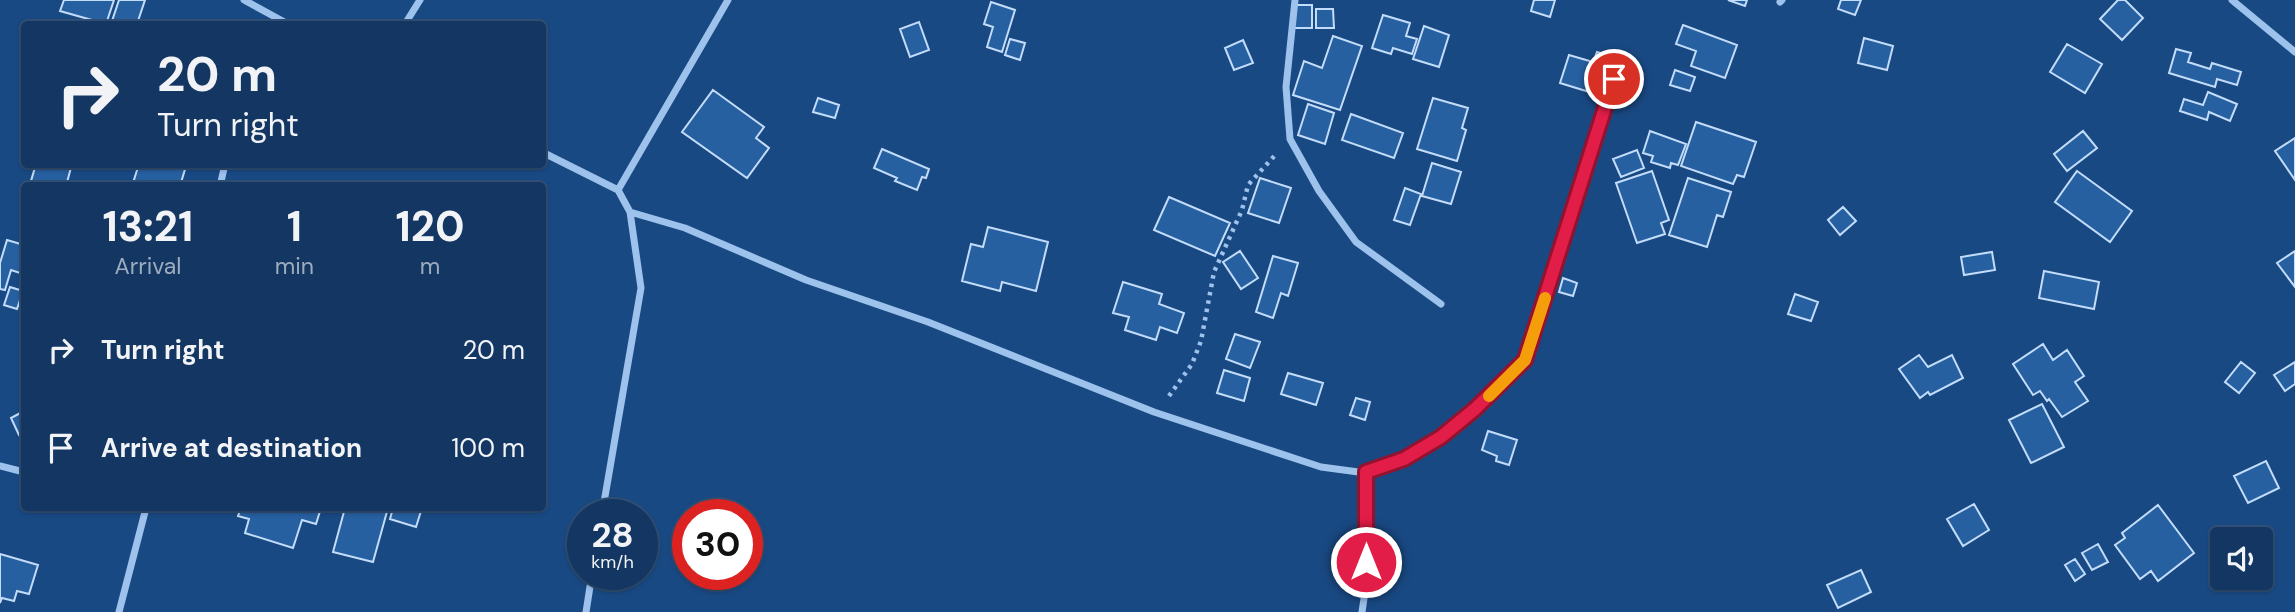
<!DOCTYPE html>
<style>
:root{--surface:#133762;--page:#20426b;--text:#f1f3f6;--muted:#9dacbe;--line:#325177}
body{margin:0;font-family:"DM Sans",sans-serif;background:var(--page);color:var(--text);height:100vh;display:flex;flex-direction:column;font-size:26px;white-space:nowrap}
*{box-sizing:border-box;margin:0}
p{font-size:23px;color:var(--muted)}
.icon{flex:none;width:38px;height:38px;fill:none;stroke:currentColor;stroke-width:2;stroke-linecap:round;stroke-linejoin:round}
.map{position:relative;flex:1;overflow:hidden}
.panel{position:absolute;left:21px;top:182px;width:525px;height:329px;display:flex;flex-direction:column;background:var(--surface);border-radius:7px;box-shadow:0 2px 5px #0004,0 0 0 2px var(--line)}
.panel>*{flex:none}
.top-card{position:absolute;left:21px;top:21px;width:525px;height:147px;border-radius:7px;box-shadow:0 2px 5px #0004,0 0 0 2px var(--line);background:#133762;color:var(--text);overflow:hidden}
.tools{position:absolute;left:2210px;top:527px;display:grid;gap:14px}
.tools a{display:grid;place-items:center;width:63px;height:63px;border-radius:7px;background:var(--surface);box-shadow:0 2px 5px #0004,0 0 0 2px var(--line);font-size:35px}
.speed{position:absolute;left:567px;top:499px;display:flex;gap:14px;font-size:35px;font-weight:700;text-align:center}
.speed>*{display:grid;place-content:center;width:91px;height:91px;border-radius:50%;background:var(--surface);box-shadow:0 2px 5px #0004,0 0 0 2px var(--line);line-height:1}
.speed small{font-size:18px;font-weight:400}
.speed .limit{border:10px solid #d22;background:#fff;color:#111}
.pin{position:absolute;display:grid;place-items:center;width:60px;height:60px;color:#fff;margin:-30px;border:4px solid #fff;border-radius:50%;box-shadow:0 2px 7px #0007}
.me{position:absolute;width:77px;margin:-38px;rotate:0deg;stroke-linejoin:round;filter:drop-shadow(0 0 5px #0008)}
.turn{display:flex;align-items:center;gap:24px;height:147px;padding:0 21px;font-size:32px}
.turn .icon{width:91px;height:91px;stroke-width:2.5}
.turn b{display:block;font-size:49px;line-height:60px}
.eta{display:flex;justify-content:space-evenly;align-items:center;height:119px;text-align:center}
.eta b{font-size:42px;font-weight:700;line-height:49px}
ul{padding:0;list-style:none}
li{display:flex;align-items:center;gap:21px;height:98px;padding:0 21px}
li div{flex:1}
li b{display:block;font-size:26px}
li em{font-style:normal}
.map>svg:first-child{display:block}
.building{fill:#2760a1;stroke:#c2dcf9;stroke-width:2}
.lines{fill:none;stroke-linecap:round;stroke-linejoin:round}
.path{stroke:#9dc2ec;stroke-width:4.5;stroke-dasharray:3.5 5;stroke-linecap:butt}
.minor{stroke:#9dc2ec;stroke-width:7}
.route-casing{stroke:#92132f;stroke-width:18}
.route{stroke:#e11d48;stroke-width:12}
.slow{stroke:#f59e0b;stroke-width:12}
</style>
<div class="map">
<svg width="2295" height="612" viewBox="0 0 2295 612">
<rect width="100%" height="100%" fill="#194983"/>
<path class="building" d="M 64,0 L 114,0 L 106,24 L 60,11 Z
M 119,0 L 145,0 L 137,24 L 111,24 Z
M 1534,0 L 1555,0 L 1550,17 L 1531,11 Z
M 1728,0 L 1747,0 L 1745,6 Z
M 1841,0 L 1861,0 L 1855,15 L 1838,9 Z
M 2118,0 L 2125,0 L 2143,18 L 2122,40 L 2100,19 Z
M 991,2 L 1015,10 L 1002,52 L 987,47 L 993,27 L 984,24 Z
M 1294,5 L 1312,5 L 1312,28 L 1294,28 Z
M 1316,9 L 1333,9 L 1334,28 L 1316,28 Z
M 1383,15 L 1410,23 L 1406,36 L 1417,39 L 1412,54 L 1393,48 L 1391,54 L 1372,48 Z
M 919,22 L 929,50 L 910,57 L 900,29 Z
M 1683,25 L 1737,45 L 1725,78 L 1691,66 L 1696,51 L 1676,44 Z
M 1424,26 L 1449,35 L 1439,67 L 1413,59 Z
M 1333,36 L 1362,46 L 1340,110 L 1293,95 L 1304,61 L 1322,68 Z
M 1864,38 L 1893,46 L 1887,70 L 1858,63 Z
M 1010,39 L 1025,43 L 1020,60 L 1005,55 Z
M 1243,40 L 1253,63 L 1234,70 L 1225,48 Z
M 2067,44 L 2102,64 L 2085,93 L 2050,72 Z
M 2176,49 L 2191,53 L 2188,62 L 2210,69 L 2212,63 L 2241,72 L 2237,85 L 2217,79 L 2215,87 L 2169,73 Z
M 1597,52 L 1611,56 L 1599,95 L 1560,83 L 1569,55 L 1593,62 Z
M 1675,70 L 1695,77 L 1690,91 L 1670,85 Z
M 713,90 L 764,127 L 756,138 L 769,148 L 747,178 L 682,132 Z
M 2208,92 L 2237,104 L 2230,121 L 2209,112 L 2207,120 L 2180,111 L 2184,99 L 2203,105 Z
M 818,98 L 839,105 L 835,118 L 813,112 Z
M 1433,98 L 1468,108 L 1462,128 L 1466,130 L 1457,161 L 1417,149 Z
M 1308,104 L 1334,113 L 1325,144 L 1298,135 Z
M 1351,114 L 1403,133 L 1394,158 L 1342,140 Z
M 1696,122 L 1756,142 L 1744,177 L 1737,175 L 1733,184 L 1681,166 Z
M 1650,131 L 1686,144 L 1678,165 L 1671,163 L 1670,168 L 1651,162 L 1653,156 L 1643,153 Z
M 2083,131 L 2097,148 L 2067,171 L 2054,154 Z
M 2295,138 L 2295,180 L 2275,151 Z
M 882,149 L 929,169 L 926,178 L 922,177 L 917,190 L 895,181 L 897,178 L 874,168 Z
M 1637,150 L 1644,168 L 1621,177 L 1613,159 Z
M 1432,163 L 1461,172 L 1451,204 L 1422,196 Z
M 36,164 L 72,164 L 66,186 L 44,186 L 31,181 Z
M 139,164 L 182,164 L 186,166 L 180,186 L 132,186 Z
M 1652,171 L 1669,220 L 1661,223 L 1665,234 L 1637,243 L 1616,183 Z
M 2077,171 L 2132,211 L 2110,242 L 2055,202 Z
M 1260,178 L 1291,188 L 1279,223 L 1248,213 Z
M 1688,178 L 1731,192 L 1723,217 L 1717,215 L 1707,247 L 1669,235 Z
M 1405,188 L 1421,194 L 1410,225 L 1394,220 Z
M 1169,197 L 1230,223 L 1215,256 L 1154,230 Z
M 1843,207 L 1856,221 L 1840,235 L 1828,220 Z
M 988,227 L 1048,242 L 1036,291 L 1002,282 L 1000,291 L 962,281 L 971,244 L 983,247 Z
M 7,240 L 24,245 L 24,256 L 20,273 L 11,270 L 5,290 L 0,289 L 0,263 Z
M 1240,251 L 1258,278 L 1241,289 L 1223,262 Z
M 2295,251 L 2295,287 L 2277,263 Z
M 1992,252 L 1995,270 L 1964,275 L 1961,257 Z
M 1273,256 L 1298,263 L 1288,296 L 1281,293 L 1273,318 L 1256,312 Z
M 2044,271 L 2099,282 L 2094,309 L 2039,298 Z
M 1563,278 L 1577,283 L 1573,296 L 1559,292 Z
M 1123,282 L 1162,294 L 1159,304 L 1184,313 L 1177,333 L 1160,327 L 1156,340 L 1125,330 L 1129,317 L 1113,313 Z
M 10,287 L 23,291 L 17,309 L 4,305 Z
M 1795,294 L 1818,302 L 1811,321 L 1788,314 Z
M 1235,334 L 1260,342 L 1250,368 L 1226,359 Z
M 2043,344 L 2053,360 L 2067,350 L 2084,376 L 2075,382 L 2088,401 L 2062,417 L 2049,399 L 2047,401 L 2040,391 L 2033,395 L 2013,364 Z
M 1919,355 L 1928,367 L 1952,355 L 1963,378 L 1930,395 L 1928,392 L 1920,398 L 1899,369 Z
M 2241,362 L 2255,373 L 2239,393 L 2225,382 Z
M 2295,362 L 2295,384 L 2285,391 L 2274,375 Z
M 1224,370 L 1250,378 L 1244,401 L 1217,393 Z
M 1288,373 L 1323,383 L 1316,405 L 1281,394 Z
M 1356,398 L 1370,402 L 1365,420 L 1350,415 Z
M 2042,404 L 2064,447 L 2031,463 L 2009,420 Z
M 24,411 L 24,432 L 19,435 L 11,418 Z
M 1488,431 L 1517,440 L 1509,465 L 1496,461 L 1497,456 L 1482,450 Z
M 2266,461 L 2279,488 L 2248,503 L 2234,476 Z
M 1974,504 L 1989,530 L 1963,546 L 1947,519 Z
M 2158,505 L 2194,553 L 2158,581 L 2151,571 L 2140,579 L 2115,545 L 2125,538 L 2122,533 Z
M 241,508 L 321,508 L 316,524 L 302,520 L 293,548 L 245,533 L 249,519 L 238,516 Z
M 345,508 L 388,508 L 373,562 L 333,552 Z
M 393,508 L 422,508 L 416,527 L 390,519 Z
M 2098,544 L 2108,562 L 2092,570 L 2082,553 Z
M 0,554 L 38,565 L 29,594 L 17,591 L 14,601 L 2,598 L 0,603 Z
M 2075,559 L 2085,574 L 2075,581 L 2065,565 Z
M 1861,570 L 1871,592 L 1838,608 L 1827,585 Z"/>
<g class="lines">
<path class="path" d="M 1169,396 L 1192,364 L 1201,341 L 1214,272 L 1242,210 L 1248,185 L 1277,153"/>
<path class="minor" d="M 244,0 L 288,24
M 1295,0 L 1286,87 L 1290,139 L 1319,191 L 1356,242 L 1441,304
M 2232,0 L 2295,52
M 1780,2 L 1782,0
M 405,24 L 420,0
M 542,152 L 618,190 L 630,212 L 641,288 L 602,514
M 220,186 L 225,164
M 618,190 L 728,0
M 630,212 L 685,228 L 806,280 L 928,322 L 1154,412 L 1321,467 L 1366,473 L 1404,459 L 1441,437 L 1475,409 L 1525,360 L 1621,59
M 0,466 L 24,472
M 119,612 L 146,508
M 586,612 L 592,574
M 1362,612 L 1366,585 L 1366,473"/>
</g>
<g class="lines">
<g class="route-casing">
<path id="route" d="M 1366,562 L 1366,472 L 1404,459 L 1441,437 L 1475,409 L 1525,360 L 1614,79"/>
</g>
<use href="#route" class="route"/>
<path class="slow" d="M 1489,396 L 1525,360 L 1545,298"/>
</g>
</svg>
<div class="tools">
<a><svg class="icon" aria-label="sound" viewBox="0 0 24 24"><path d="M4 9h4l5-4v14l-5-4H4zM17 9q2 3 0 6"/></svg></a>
</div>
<div class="speed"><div>28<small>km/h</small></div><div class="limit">30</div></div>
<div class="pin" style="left:1614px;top:79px;background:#d93025"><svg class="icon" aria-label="arrive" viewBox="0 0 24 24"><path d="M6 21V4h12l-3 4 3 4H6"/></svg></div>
<svg class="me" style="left:1366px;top:562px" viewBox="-20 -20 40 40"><circle r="17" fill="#e11d48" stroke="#fff" stroke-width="3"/><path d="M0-11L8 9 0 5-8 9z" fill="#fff"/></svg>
<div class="top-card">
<div class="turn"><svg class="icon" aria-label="right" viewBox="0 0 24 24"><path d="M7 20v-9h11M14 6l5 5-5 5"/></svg><div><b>20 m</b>Turn right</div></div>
</div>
<section class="panel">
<div class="eta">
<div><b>13:21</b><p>Arrival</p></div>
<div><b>1</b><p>min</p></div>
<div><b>120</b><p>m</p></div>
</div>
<ul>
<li><svg class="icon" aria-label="right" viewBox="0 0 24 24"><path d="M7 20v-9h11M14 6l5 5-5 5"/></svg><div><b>Turn right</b></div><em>20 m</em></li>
<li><svg class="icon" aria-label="arrive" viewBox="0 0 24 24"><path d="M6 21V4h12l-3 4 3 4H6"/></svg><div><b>Arrive at destination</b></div><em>100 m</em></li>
</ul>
</section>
</div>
